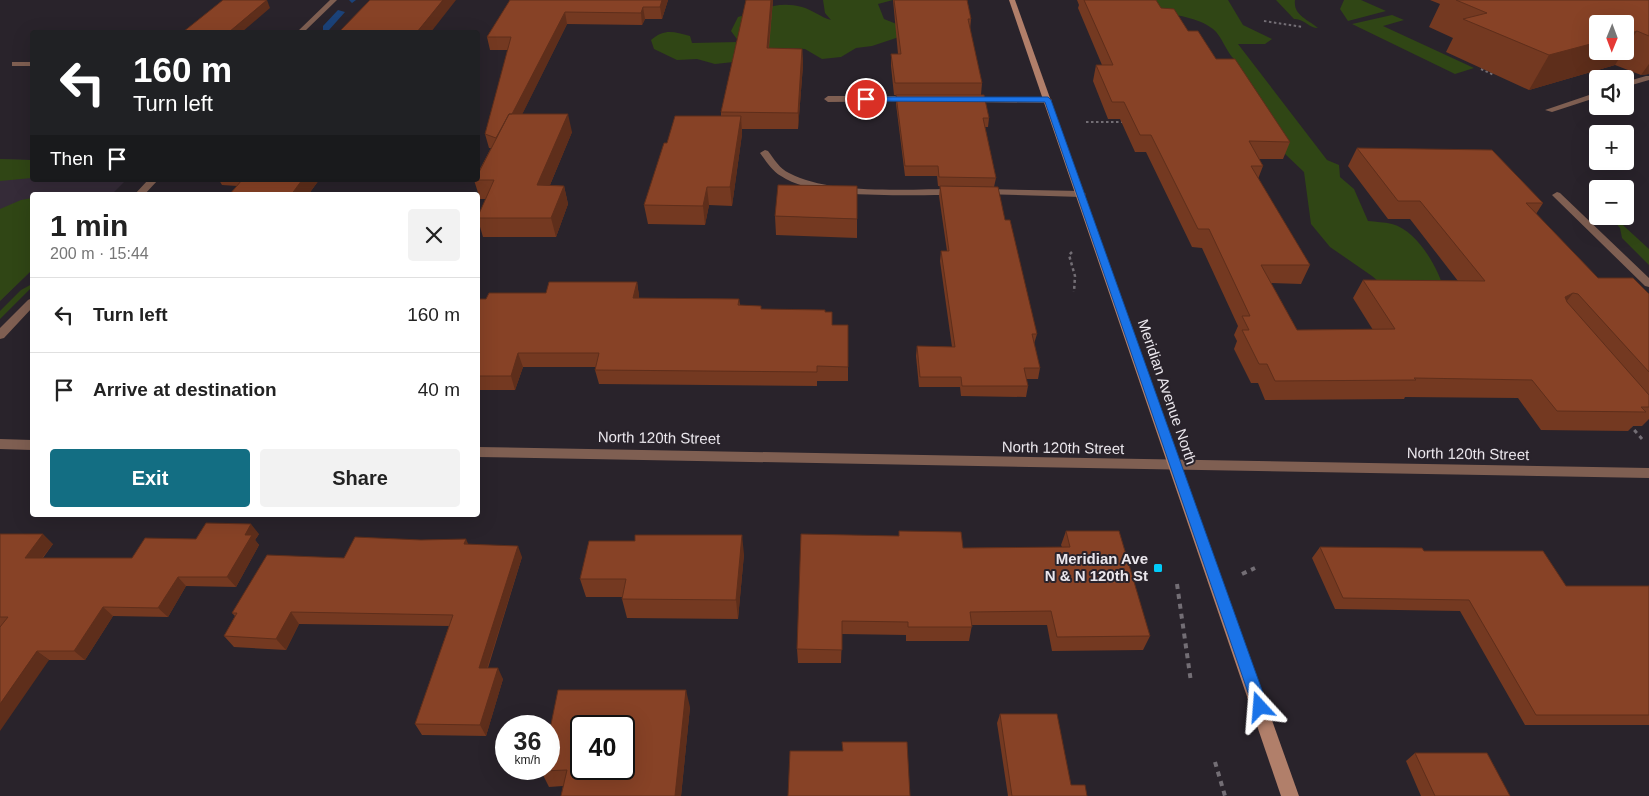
<!DOCTYPE html>
<meta charset="utf-8">
<style>
:root{--surface:#fff;--page:#f2f2f2;--text:#222;--muted:#767676;--line:#e0e0e0;--accent:#136e83}
body{margin:0;font-family:Helvetica,sans-serif;background:var(--page);color:var(--text);height:100vh;display:flex;flex-direction:column;font-size:19px;white-space:nowrap}
*{box-sizing:border-box;margin:0}
p{font-size:16px;color:var(--muted)}
.icon{flex:none;width:28px;height:28px;fill:none;stroke:currentColor;stroke-width:2;stroke-linecap:round;stroke-linejoin:round}
.map{position:relative;flex:1;overflow:hidden}
.sheet{position:absolute;left:30px;top:192px;width:450px;height:325px;display:flex;flex-direction:column;background:var(--surface);border-radius:5px;box-shadow:0 5px 20px #0002}
.sheet>*{flex:none}
.guide{position:absolute;left:30px;top:30px;width:450px;height:152px;border-radius:5px;box-shadow:0 5px 20px #0002;background:#202124;color:#fff;overflow:hidden}
.needle{width:32px;rotate:181deg}
.controls{position:absolute;left:1589px;top:15px;display:grid;gap:10px}
.controls a{display:grid;place-items:center;width:45px;height:45px;border-radius:5px;background:var(--surface);box-shadow:0 5px 20px #0002;font-size:25px}
.speed{position:absolute;left:495px;top:715px;display:flex;gap:10px;font-size:25px;font-weight:700;text-align:center}
.speed>*{display:grid;place-content:center;width:65px;height:65px;border-radius:50%;background:var(--surface);box-shadow:0 5px 20px #0002;line-height:1}
.speed small{font-size:12px;font-weight:400}
.speed .limit{border:2px solid #111;border-radius:8px;background:#fff;color:#111}
.pin{position:absolute;display:grid;place-items:center;width:42px;height:42px;color:#fff;margin:-21px;border:2px solid #fff;border-radius:50%;box-shadow:0 1px 5px #0007}
.me{position:absolute;width:55px;margin:-28px;rotate:341deg;stroke-linejoin:round;filter:drop-shadow(0 0 4px #0008)}
.turn{display:flex;align-items:center;gap:18px;height:105px;padding:0 20px;font-size:22px}
.turn .icon{width:65px;height:65px;stroke-width:2.5}
.turn b{display:block;font-size:35px;line-height:42px}
.then{display:flex;align-items:center;height:48px;padding:0 20px;background:#0003;gap:10px;font-size:19px}
.round{display:grid;place-items:center;flex:none;width:52px;height:52px;border-radius:5px;background:var(--page)}
.head{display:flex;align-items:center;justify-content:space-between;height:85px;padding:0 20px}
h1{font-size:30px;font-weight:700;line-height:38px}
.primary-button{display:flex;gap:10px;margin-top:auto;padding:10px 20px}
.primary-button a{flex:1;height:58px;border-radius:5px;background:var(--accent);color:#fff;font-size:20px;font-weight:700;line-height:58px;text-align:center}
.primary-button a+a{background:var(--page);color:var(--text)}
ul{padding:0;list-style:none}
li{display:flex;align-items:center;gap:15px;height:75px;padding:0 20px;border-top:1px solid var(--line)}
li div{flex:1}
li b{display:block;font-size:19px}
li em{font-style:normal}
.map>svg:first-child{display:block}
.built{fill:#352b38}
.green{fill:#304615}
.lines{fill:none;stroke-linecap:round;stroke-linejoin:round}
.stream{fill:#1b4279;fill-rule:evenodd}
.path-far3{stroke:#736e75;stroke-width:2;stroke-dasharray:2.5 2.5;stroke-linecap:butt}
.path-far2{stroke:#736e75;stroke-width:2.5;stroke-dasharray:3 3;stroke-linecap:butt}
.path-far1{stroke:#736e75;stroke-width:3;stroke-dasharray:4 4;stroke-linecap:butt}
.path{stroke:#736e75;stroke-width:4;stroke-dasharray:5 5;stroke-linecap:butt}
.lane{fill:#7f5f52;fill-rule:evenodd}
.street{fill:#7f5f52;fill-rule:evenodd}
.secondary{fill:#b17f6a;fill-rule:evenodd}
.wall{fill:#743921;fill-rule:evenodd}
.shaded-wall{fill:#5e2e1b}
.building{fill:#874226;stroke:#5e2e1b;fill-rule:evenodd}
.route{fill:#1a73e8;stroke:#114b97}
.poi-dot{fill:#01cbf9;stroke:#29232b;stroke-width:2}
.labels{text-anchor:middle;stroke-width:4;stroke-linejoin:round;paint-order:stroke}
.street-label{font-size:15px;fill:#eae6ec;stroke:#29232b}
.poi-label{font-size:15px;font-weight:bold;fill:#eae6ec;stroke:#29232b;text-anchor:end}
</style>
<div class="map">
<svg width="1649" height="796" viewBox="0 0 1649 796">
<rect width="100%" height="100%" fill="#29232b"/>
<path class="built" d="M 0,159 L 32,160 L 32,180 L 126,180 L 111,195 L 32,195 L 32,270 L 0,301 Z"/>
<path class="green" d="M 823,0 L 893,0 L 878,4 L 884,19 L 909,29 L 902,36 L 872,46 L 856,48 L 841,57 L 822,59 L 805,49 L 790,48 L 770,58 L 715,64 L 697,59 L 677,60 L 654,49 L 651,40 C 665,28 674,32 690,36 L 692,43 L 739,42 L 731,31 L 738,17 C 762,11 776,0 802,7 C 813,10 820,17 831,20 L 825,13 Z
M 1151,0 L 1228,0 L 1243,25 L 1272,39 L 1265,44 L 1238,44 L 1327,160 L 1339,165 L 1340,177 L 1354,189 L 1368,221 C 1376,222 1384,222 1392,224 C 1418,231 1439,269 1445,293 L 1423,320 L 1372,276 L 1330,247 L 1311,224 L 1304,172 L 1284,153 L 1235,60 C 1226,52 1222,36 1213,29 C 1198,17 1175,16 1157,10 Z
M 1276,0 L 1295,0 C 1293,15 1307,19 1318,28 C 1309,28 1303,18 1294,19 Z
M 1344,0 L 1361,0 L 1386,11 L 1348,21 L 1340,9 Z
M 1392,15 L 1404,20 L 1383,26 L 1474,68 L 1455,74 L 1352,24 Z
M 0,159 L 32,160 L 32,178 L 0,181 Z
M 32,198 L 32,270 L 0,301 L 0,209 L 21,200 Z
M 1610,216 L 1613,216 L 1649,249 L 1649,265 L 1622,238 L 1620,228 Z
M 32,284 L 32,287 L 0,319 L 0,311 L 21,290 Z"/>
<g class="lines">
<path class="stream" d="M 349,0 L 356,0 L 352,3 Z
M 338,10 L 345,12 L 329,30 L 323,30 L 323,26 Z"/>
<path class="path-far3" d="M 1264,21 L 1303,27
M 1481,69 L 1494,75
M 1086,122 L 1125,122"/>
<path class="path-far2" d="M 1072,252 L 1069,255 L 1075,276 L 1074,292"/>
<path class="path-far1" d="M 1629,424 L 1642,439"/>
<path class="path" d="M 1242,574 L 1255,568
M 1177,584 L 1191,682
M 1215,762 L 1225,796"/>
<path class="lane" d="M 12,62 L 32,62 L 32,66 L 12,66 Z
M 1646,76 L 1649,76 L 1649,80 L 1625,87 L 1625,82 Z
M 1598,92 L 1598,97 L 1552,112 L 1545,110 Z
M 913,96 L 917,99 L 916,101 L 828,102 L 824,99 L 828,96 Z
M 965,97 L 1048,97 L 1052,100 L 1048,103 L 968,102 L 964,99 Z
M 765,150 L 768,151 C 774,159 780,169 789,173 C 829,195 910,189 956,189 L 961,192 L 956,195 C 911,194 818,201 781,176 C 772,171 766,161 760,153 Z
M 984,189 L 1081,191 L 1086,194 L 1081,197 L 981,194 L 981,190 Z"/>
<path class="street" d="M 330,0 L 337,0 L 304,32 L 297,32 Z
M 148,180 L 158,180 L 144,195 L 134,195 Z
M 1557,192 L 1560,193 L 1649,278 L 1649,287 L 1645,286 L 1554,197 L 1552,195 Z
M 32,298 L 32,308 L 4,338 L 0,339 L 0,328 L 28,300 Z
M 0,439 L 32,440 L 32,450 L 0,449 Z
M 478,447 L 1649,468 L 1649,478 L 478,457 Z"/>
<path class="secondary" d="M 1009,0 L 1015,0 L 1299,796 L 1281,796 Z"/>
</g>
<path class="wall" d="M 510,0 L 668,0 L 662,19 L 645,19 L 642,25 L 567,24 L 522,114 L 572,132 L 550,185 L 564,186 L 568,204 L 556,237 L 483,237 L 478,220 L 478,216 L 486,199 L 480,199 L 474,180 L 491,148 L 489,148 L 485,134 L 508,50 L 490,50 L 487,37 Z
M 746,0 L 773,0 L 769,48 L 802,49 L 803,65 L 798,129 L 742,129 L 742,134 L 732,206 L 709,205 L 705,225 L 648,224 L 644,205 L 667,143 L 721,116 L 721,112 Z
M 893,0 L 967,0 L 971,19 L 970,30 L 982,83 L 981,95 L 989,118 L 988,127 L 985,127 L 996,178 L 994,187 L 938,186 L 937,176 L 905,176 L 896,104 L 896,95 L 894,95 L 891,66 L 891,54 L 898,54 Z
M 1077,0 L 1156,0 L 1161,8 L 1188,31 L 1216,59 L 1290,142 L 1283,159 L 1259,159 L 1263,166 L 1258,179 L 1310,265 L 1301,284 L 1271,283 L 1297,330 L 1373,330 L 1353,298 L 1363,280 L 1458,281 L 1410,219 L 1388,219 L 1348,166 L 1357,148 L 1543,203 L 1536,214 L 1598,278 L 1649,294 L 1649,419 L 1642,426 L 1633,426 L 1628,431 L 1541,430 L 1518,398 L 1405,397 L 1404,399 L 1265,400 L 1258,383 L 1251,383 L 1234,349 L 1237,341 L 1234,335 L 1238,326 L 1202,248 L 1192,247 L 1146,152 L 1135,152 L 1120,119 L 1108,119 L 1093,81 L 1096,65 L 1102,65 L 1078,8 L 1079,5 Z
M 1430,0 L 1649,0 L 1649,74 L 1641,75 L 1615,65 L 1529,90 L 1446,52 L 1453,38 L 1429,27 L 1440,4 ZM 1625,24 L 1625,51 L 1598,51 Z
M 219,180 L 319,180 L 308,195 L 229,195 L 237,186 L 222,185 Z
M 940,186 L 1005,220 L 1037,334 L 1034,344 L 1040,368 L 1038,379 L 1026,379 L 1028,386 L 1026,397 L 961,396 L 960,387 L 919,387 L 916,356 L 917,346 L 952,347 L 940,261 L 941,251 L 947,251 L 939,196 Z
M 775,216 L 857,219 L 857,238 L 776,235 Z
M 637,282 L 639,296 L 639,298 L 739,299 L 740,305 L 762,309 L 825,312 L 848,367 L 848,381 L 817,381 L 817,386 L 599,384 L 595,370 L 596,367 L 523,367 L 515,390 L 478,390 L 478,299 L 486,299 L 546,293 Z
M 899,531 L 963,548 L 1062,547 L 1061,545 L 1066,531 L 1150,636 L 1143,650 L 1052,651 L 1047,625 L 972,625 L 969,641 L 906,641 L 906,635 L 842,634 L 841,663 L 798,663 L 797,649 L 899,536 Z
M 0,534 L 53,544 L 43,558 L 132,558 L 196,539 L 259,534 L 255,540 L 259,545 L 236,587 L 186,586 L 168,617 L 113,616 L 85,660 L 49,660 L 0,626 Z
M 468,544 L 522,557 L 488,668 L 503,679 L 486,736 L 422,735 L 415,724 L 449,626 L 299,624 L 286,650 L 234,647 L 224,636 L 235,616 L 232,613 L 344,558 Z
M 1320,547 L 1424,551 L 1566,586 L 1649,586 L 1649,725 L 1525,725 L 1460,611 L 1335,609 L 1312,558 Z
M 744,554 L 738,619 L 627,618 L 622,599 L 622,597 L 586,597 L 580,579 Z
M 690,707 L 681,796 L 561,796 L 563,786 L 549,787 L 541,771 Z
M 1000,714 L 1071,785 L 1087,796 L 1008,796 L 997,723 Z
M 1415,753 L 1510,796 L 1421,796 L 1406,761 Z"/>
<path class="shaded-wall" d="M 267,0 L 270,8 L 242,32 L 229,32 Z
M 443,0 L 456,0 L 431,32 L 417,32 Z
M 662,0 L 668,0 L 662,19 L 660,7 Z
M 771,0 L 773,0 L 767,64 L 767,48 Z
M 643,7 L 645,19 L 642,25 L 641,13 Z
M 565,12 L 567,24 L 503,153 L 499,139 Z
M 1637,31 L 1625,49 L 1625,35 Z
M 1598,42 L 1598,51 L 1624,51 L 1615,65 L 1529,90 L 1549,55 Z
M 802,49 L 803,65 L 798,129 L 798,113 Z
M 1649,64 L 1649,74 L 1641,75 Z
M 568,114 L 572,132 L 542,204 L 537,185 Z
M 741,116 L 742,134 L 732,206 L 730,187 Z
M 302,180 L 319,180 L 308,195 L 291,195 Z
M 564,186 L 568,204 L 556,237 L 551,218 Z
M 707,187 L 709,205 L 705,225 L 703,206 Z
M 637,282 L 639,296 L 636,312 L 633,298 Z
M 1573,293 L 1559,311 L 1565,297 Z
M 518,353 L 523,367 L 515,390 L 511,376 Z
M 251,524 L 259,534 L 255,540 L 259,545 L 236,587 L 227,577 L 245,535 Z
M 43,534 L 53,544 L 35,567 L 25,558 Z
M 742,535 L 744,554 L 738,619 L 736,600 Z
M 466,539 L 471,550 L 464,544 Z
M 518,546 L 522,557 L 484,678 L 479,668 Z
M 178,577 L 186,586 L 168,617 L 158,608 Z
M 103,607 L 113,616 L 85,660 L 74,651 Z
M 291,612 L 299,624 L 286,650 L 276,639 Z
M 37,651 L 49,660 L 0,731 L 0,704 Z
M 498,668 L 503,679 L 486,736 L 480,725 Z
M 686,690 L 690,707 L 681,796 L 675,796 Z"/>
<path class="building" d="M 223,0 L 267,0 L 229,32 L 183,32 Z
M 370,0 L 443,0 L 417,32 L 339,32 Z
M 510,0 L 662,0 L 660,7 L 643,7 L 641,13 L 565,12 L 512,114 L 509,114 L 496,138 L 485,134 L 511,37 L 487,37 Z
M 746,0 L 771,0 L 767,48 L 802,49 L 798,113 L 721,112 Z
M 894,0 L 967,0 L 971,19 L 968,19 L 982,83 L 895,83 L 891,54 L 901,54 Z
M 1084,0 L 1156,0 L 1161,8 L 1174,9 L 1188,31 L 1198,31 L 1216,59 L 1235,59 L 1290,142 L 1249,141 L 1263,166 L 1251,166 L 1310,265 L 1261,265 L 1297,330 L 1395,329 L 1363,280 L 1485,281 L 1420,201 L 1398,201 L 1357,148 L 1492,150 L 1543,203 L 1526,203 L 1598,278 L 1633,278 L 1649,294 L 1649,372 L 1578,294 L 1573,293 L 1565,297 L 1567,302 L 1649,395 L 1649,407 L 1641,407 L 1646,412 L 1557,411 L 1532,380 L 1414,378 L 1416,380 L 1275,381 L 1267,364 L 1259,364 L 1242,330 L 1249,330 L 1242,316 L 1250,316 L 1209,229 L 1198,229 L 1151,135 L 1140,135 L 1124,102 L 1112,102 L 1096,65 L 1113,65 Z
M 1456,0 L 1649,0 L 1649,36 L 1637,31 L 1625,35 L 1625,24 L 1598,24 L 1598,42 L 1549,55 L 1463,19 L 1487,13 Z
M 896,95 L 984,95 L 989,118 L 983,118 L 996,178 L 939,177 L 938,166 L 905,166 Z
M 509,114 L 568,114 L 537,185 L 564,186 L 551,218 L 478,218 L 478,216 L 494,180 L 474,180 L 478,180 L 478,174 Z
M 675,116 L 741,116 L 730,187 L 707,187 L 703,206 L 644,205 L 664,143 L 667,143 Z
M 242,180 L 302,180 L 291,195 L 229,195 Z
M 778,185 L 857,186 L 857,219 L 775,216 Z
M 940,186 L 998,187 L 1005,220 L 1010,220 L 1037,334 L 1032,334 L 1040,368 L 1024,368 L 1028,386 L 962,386 L 961,377 L 920,377 L 917,346 L 955,347 L 941,251 L 949,251 Z
M 549,282 L 637,282 L 633,298 L 739,299 L 738,305 L 761,306 L 761,309 L 825,310 L 825,312 L 832,312 L 832,325 L 848,325 L 848,367 L 817,366 L 817,372 L 595,370 L 599,353 L 518,353 L 511,376 L 478,376 L 478,299 L 486,299 L 489,293 L 546,293 Z
M 206,523 L 251,524 L 245,535 L 252,535 L 227,577 L 178,577 L 158,608 L 103,607 L 74,651 L 37,651 L 0,704 L 0,627 L 8,617 L 0,617 L 0,534 L 43,534 L 25,558 L 132,558 L 145,538 L 196,539 Z
M 899,531 L 961,532 L 963,548 L 1070,547 L 1066,531 L 1119,531 L 1150,636 L 1057,637 L 1051,611 L 970,612 L 972,627 L 908,627 L 908,622 L 842,621 L 842,650 L 797,649 L 801,534 L 899,536 Z
M 635,535 L 742,535 L 736,600 L 622,599 L 626,579 L 580,579 L 589,541 L 635,541 Z
M 355,537 L 421,540 L 466,539 L 464,544 L 518,546 L 479,668 L 498,668 L 480,725 L 415,724 L 453,615 L 291,612 L 276,639 L 224,636 L 237,613 L 232,613 L 267,555 L 344,558 Z
M 1320,547 L 1422,548 L 1424,551 L 1543,551 L 1566,586 L 1649,586 L 1649,715 L 1536,715 L 1469,600 L 1343,598 Z
M 558,690 L 686,690 L 675,796 L 561,796 L 567,770 L 541,771 L 541,769 L 549,769 L 549,734 ZM 581,726 L 624,726 L 624,769 L 581,769 Z
M 1000,714 L 1057,714 L 1071,785 L 1085,785 L 1087,796 L 1012,796 Z
M 842,742 L 907,742 L 910,796 L 788,796 L 790,751 L 843,751 Z
M 1415,753 L 1487,753 L 1510,796 L 1435,796 Z"/>
<path class="route" d="M 863,97 L 1048,97 L 1051,100 L 1268,707 L 1266,713 L 1260,715 L 1255,713 L 1253,707 L 1045,102 L 866,101 L 862,99 Z"/>
<rect class="poi-dot" x="1153" y="563" width="10" height="10" rx="2.5"/>
<g class="labels">
<g class="street-label">
<text transform="translate(1167 392) rotate(71)" y="5">Meridian Avenue North</text>
<text transform="translate(659 438) rotate(1)" y="5">North 120th Street</text>
<text transform="translate(1063 448) rotate(1)" y="5">North 120th Street</text>
<text transform="translate(1468 454) rotate(1)" y="5">North 120th Street</text>
</g>
<g class="poi-label">
<text x="1148" y="564">Meridian Ave<tspan x="1148" dy="17">N &amp; N 120th St</tspan></text>
</g>
</g>
</svg>
<div class="controls">
<a><svg class="needle" viewBox="-14 -14 28 28"><path d="M0-13l5 13h-10z" fill="#e53935"/><path d="M0 13l5-13h-10z" fill="#767676"/></svg></a>
<a><svg class="icon" aria-label="sound" viewBox="0 0 24 24"><path d="M4 9h4l5-4v14l-5-4H4zM17 9q2 3 0 6"/></svg></a>
<a>+</a>
<a>−</a>
</div>
<div class="speed"><div>36<small>km/h</small></div><div class="limit">40</div></div>
<div class="pin" style="left:866px;top:99px;background:#d93025"><svg class="icon" aria-label="arrive" viewBox="0 0 24 24"><path d="M6 21V4h12l-3 4 3 4H6"/></svg></div>
<svg class="me" style="left:1260px;top:707px" viewBox="-20 -20 40 40"><path d="M0-17L14 15 0 8-14 15z" fill="#1a73e8" stroke="#fff" stroke-width="4"/></svg>
<div class="guide">
<div class="turn"><svg class="icon" aria-label="left" viewBox="0 0 24 24"><path d="M17 20v-9H6M10 6l-5 5 5 5"/></svg><div><b>160 m</b>Turn left</div></div>
<div class="then">Then<svg class="icon" aria-label="arrive" viewBox="0 0 24 24"><path d="M6 21V4h12l-3 4 3 4H6"/></svg></div>
</div>
<section class="sheet">
<div class="head"><div><h1>1 min</h1><p>200 m · 15:44</p></div><a class="round"><svg class="icon" aria-label="close" viewBox="0 0 24 24"><path d="M6 6l12 12M18 6L6 18"/></svg></a></div>
<ul>
<li><svg class="icon" aria-label="left" viewBox="0 0 24 24"><path d="M17 20v-9H6M10 6l-5 5 5 5"/></svg><div><b>Turn left</b></div><em>160 m</em></li>
<li><svg class="icon" aria-label="arrive" viewBox="0 0 24 24"><path d="M6 21V4h12l-3 4 3 4H6"/></svg><div><b>Arrive at destination</b></div><em>40 m</em></li>
</ul>
<div class="primary-button"><a>Exit</a><a>Share</a></div>
</section>
</div>
